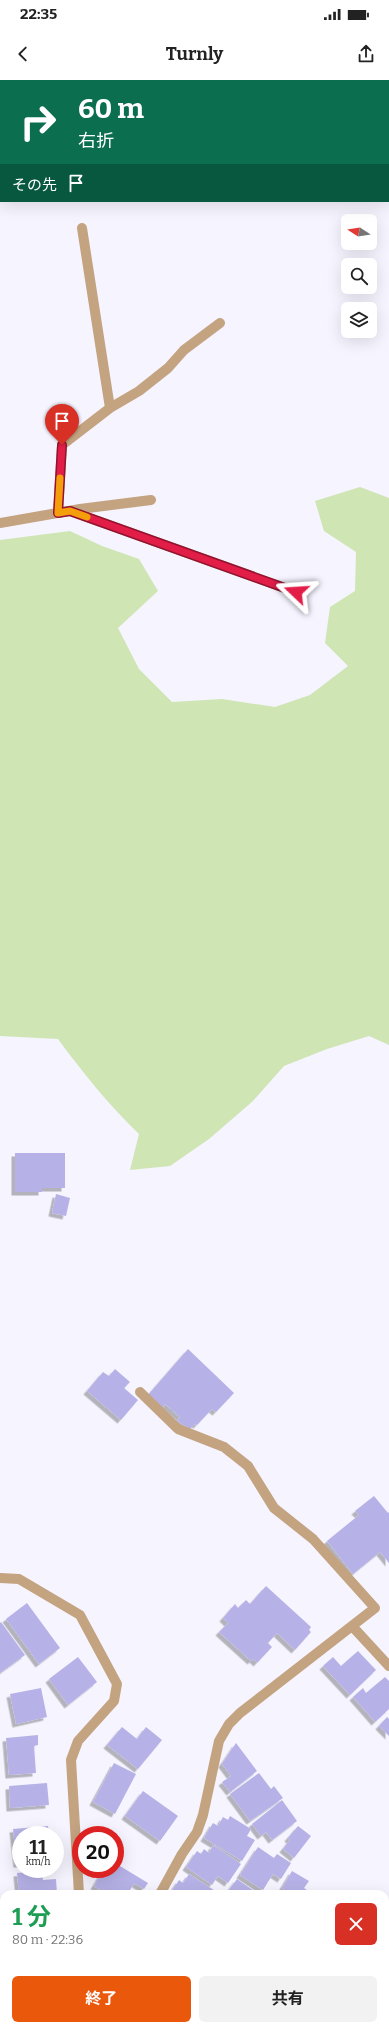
<!DOCTYPE html>
<html lang="ja">
<meta charset="utf-8">
<style>
:root{--surface:#fff;--page:#f2f2f2;--text:#222;--muted:#767676;--accent:#ea580c}
body{margin:0;font-family:Bitter,"Noto Sans JP",serif;background:var(--page);color:var(--text);height:100vh;display:flex;flex-direction:column;font-size:15px;white-space:nowrap}
*{box-sizing:border-box;margin:0}
p{font-size:13px;color:var(--muted)}
.icon{flex:none;width:22px;height:22px;fill:none;stroke:currentColor;stroke-width:2;stroke-linecap:round;stroke-linejoin:round}
.map{position:relative;flex:1;overflow:hidden}
.details{position:absolute;left:0px;top:1810px;width:389px;height:140px;display:flex;flex-direction:column;background:var(--surface);border-radius:12px 12px 0 0;box-shadow:0 4px 16px #0002}
.details>*{flex:none}
.hud{position:absolute;left:0px;top:0px;width:389px;height:122px;box-shadow:0 4px 16px #0002;background:#0b6e4f;color:#fff;overflow:hidden}
.needle{width:26px;rotate:282deg}
.fabs{position:absolute;left:341px;top:134px;display:grid;gap:8px}
.fabs a{display:grid;place-items:center;width:36px;height:36px;border-radius:6px;background:var(--surface);box-shadow:0 4px 16px #0002;font-size:20px}
.speed{position:absolute;left:12px;top:1746px;display:flex;gap:8px;font-size:20px;font-weight:700;text-align:center}
.speed>*{display:grid;place-content:center;width:52px;height:52px;border-radius:50%;background:var(--surface);box-shadow:0 4px 16px #0002;line-height:1}
.speed small{font-size:10px;font-weight:400}
.speed .limit{border:6px solid #d22;background:#fff;color:#111}
.pin{position:absolute;display:grid;place-items:center;width:34px;height:34px;color:#fff;margin:-41px -17px;border-radius:50% 50% 50% 0;rotate:-45deg;box-shadow:0 0 4px #0007}
.pin .icon{rotate:45deg}
.me{position:absolute;width:44px;margin:-22px;rotate:290deg;stroke-linejoin:round;filter:drop-shadow(0 0 3px #0008)}
.turn{display:flex;align-items:center;gap:14px;height:84px;padding:0 12px;font-size:18px}
.turn .icon{width:52px;height:52px;stroke-width:2.5}
.turn b{display:block;font-size:28px;line-height:34px}
.then{display:flex;align-items:center;height:38px;padding:0 12px;background:#0003;gap:8px;font-size:15px}
.round{display:grid;place-items:center;flex:none;width:42px;height:42px;border-radius:6px;background:var(--page)}
.overview{display:flex;align-items:center;justify-content:space-between;height:68px;padding:0 12px}
h1{font-size:24px;font-weight:700;line-height:30px;color:#1e9e55}
.cta{display:flex;gap:8px;margin-top:auto;padding:8px 12px}
.cta a{flex:1;height:46px;border-radius:6px;background:var(--accent);color:#fff;font-size:16px;font-weight:700;line-height:46px;text-align:center}
.cta a+a{background:var(--page);color:var(--text)}
.status{display:flex;justify-content:space-between;align-items:center;height:28px;padding:0 20px;background:var(--surface);direction:ltr}
.status svg{height:11px;fill:currentColor}
header{display:flex;justify-content:space-between;align-items:center;height:52px;padding:0 12px;background:var(--surface);font-size:18px;font-weight:700}
.map>svg:first-child{display:block}
.green{fill:#cfe5b4}
.building{fill:#b6b2e7;filter:url(#shadow)}
.lines{fill:none;stroke-linecap:round;stroke-linejoin:round}
.minor{stroke:#c3a380;stroke-width:10}
.route-casing{stroke:#92132f;stroke-width:10}
.route{stroke:#e11d48;stroke-width:7}
.slow{stroke:#f59e0b;stroke-width:7}
</style>
<div class="status"><b>22:35</b><svg viewBox="0 0 49 12"><path d="M0 12V9h3v3zM5 12V6h3v6zM10 12V3h3v9zM15 12V0h3v12zM26 1h20v11H26zM47 4h2v5h-2z"/></svg></div>
<header><svg class="icon" aria-label="back" viewBox="0 0 24 24"><path d="M15 5l-7 7 7 7"/></svg>Turnly<svg class="icon" aria-label="share" viewBox="0 0 24 24"><path d="M12 15V3M7 8l5-5 5 5M5 13v7h14v-7"/></svg></header>
<div class="map">
<svg width="389" height="1950" viewBox="0 0 389 1950">
<defs>
<filter id="shadow"><feDropShadow dx="-3.5" dy="3.5" stdDeviation="0" flood-color="#0004"/></filter>
</defs>
<rect width="100%" height="100%" fill="#f5f4ff"/>
<path class="green" d="M 0,0 L 70,0 L 1,1 L 0,79 Z
M 218,0 L 389,0 L 389,57 L 388,1 Z
M 360,407 L 389,418 L 389,965 L 369,956 L 327,969 L 284,986 L 253,1021 L 209,1059 L 170,1086 L 130,1090 L 139,1054 C 109,1025 83,993 58,959 L 0,956 L 0,460 L 70,451 L 102,466 L 139,479 L 158,511 L 118,548 L 139,589 L 172,622 L 222,619 L 275,627 L 310,615 L 348,586 L 325,563 L 330,527 L 355,511 L 356,472 L 324,451 L 315,421 Z"/>
<path class="building" d="M 15,1073 L 65,1073 L 65,1108 L 42,1108 L 42,1112 L 15,1112 Z
M 56,1114 L 70,1118 L 66,1136 L 52,1133 Z
M 188,1269 L 234,1313 L 216,1332 L 212,1329 L 197,1345 L 195,1344 L 190,1349 L 177,1341 L 180,1337 L 165,1324 L 162,1329 L 148,1315 Z
M 115,1289 L 130,1302 L 124,1308 L 138,1320 L 121,1340 L 87,1311 L 103,1292 L 109,1296 Z
M 374,1416 L 388,1433 L 389,1432 L 389,1483 L 380,1472 L 353,1494 L 327,1461 L 359,1435 L 355,1431 Z
M 266,1506 L 311,1547 L 309,1550 L 311,1552 L 295,1570 L 277,1553 L 268,1563 L 272,1567 L 257,1583 L 253,1579 L 251,1581 L 219,1552 L 228,1543 L 223,1538 L 235,1524 L 238,1528 L 246,1520 L 250,1524 Z
M 27,1523 L 60,1568 L 39,1584 L 6,1539 Z
M 1,1542 L 25,1575 L 0,1593 L 0,1543 Z
M 358,1571 L 376,1590 L 350,1615 L 323,1586 L 333,1577 L 341,1586 Z
M 78,1577 L 97,1602 L 68,1625 L 49,1599 Z
M 385,1597 L 389,1601 L 389,1629 L 375,1642 L 353,1617 L 363,1608 L 366,1613 Z
M 41,1608 L 47,1637 L 16,1644 L 10,1614 Z
M 387,1637 L 389,1639 L 389,1656 L 379,1646 Z
M 122,1647 L 137,1659 L 146,1647 L 162,1660 L 138,1689 L 107,1665 Z
M 38,1655 L 38,1665 L 34,1666 L 36,1693 L 9,1695 L 6,1658 Z
M 236,1663 L 257,1691 L 230,1712 L 222,1702 L 231,1696 L 222,1684 Z
M 114,1683 L 136,1694 L 115,1734 L 93,1722 Z
M 259,1693 L 271,1709 L 274,1706 L 283,1718 L 250,1741 L 230,1714 Z
M 47,1703 L 49,1725 L 10,1728 L 9,1706 Z
M 143,1711 L 178,1736 L 160,1761 L 125,1736 Z
M 282,1720 L 297,1741 L 272,1760 L 266,1752 L 261,1756 L 252,1744 Z
M 230,1736 L 251,1749 L 247,1756 L 255,1760 L 242,1781 L 204,1758 L 213,1743 L 218,1746 L 223,1737 L 228,1740 Z
M 48,1746 L 49,1755 L 21,1755 L 21,1784 L 17,1784 L 13,1749 Z
M 298,1746 L 311,1756 L 294,1778 L 283,1769 L 290,1760 L 288,1758 Z
M 213,1765 L 241,1784 L 228,1803 L 218,1796 L 212,1805 L 186,1787 L 197,1771 L 201,1774 L 204,1769 L 209,1773 Z
M 258,1767 L 274,1778 L 277,1774 L 291,1783 L 281,1799 L 273,1794 L 263,1810 L 240,1795 Z
M 115,1783 L 148,1803 L 144,1809 L 134,1803 L 129,1812 L 133,1814 L 101,1814 L 102,1811 L 94,1806 L 104,1789 L 115,1789 Z
M 42,1791 L 43,1800 L 56,1799 L 57,1814 L 19,1814 L 17,1793 Z
M 292,1791 L 309,1801 L 304,1808 L 313,1814 L 289,1814 L 282,1808 Z
M 189,1794 L 220,1814 L 170,1814 L 179,1800 L 183,1803 Z
M 237,1799 L 257,1813 L 256,1814 L 226,1814 Z
M 385,1884 L 389,1886 L 387,1890 L 389,1892 L 389,1911 L 385,1917 Z
M 18,1946 L 61,1946 L 59,1950 L 16,1950 Z
M 73,1946 L 132,1946 L 142,1950 L 71,1950 Z
M 184,1946 L 245,1946 L 243,1950 L 185,1950 L 183,1948 Z
M 355,1946 L 367,1946 L 364,1950 Z"/>
<g class="lines">
<path class="minor" d="M 82,148 L 110,328
M 70,431 L 296,512
M 58,433 L 62,365 L 110,328 L 139,311 L 168,288 L 184,270 L 220,243
M 0,443 L 80,429 L 151,420
M 140,1312 L 178,1349 L 224,1367 L 248,1386 L 274,1428 L 313,1459 L 375,1528 L 240,1633 L 229,1644 L 219,1661 L 203,1735 L 197,1752 L 182,1774 L 160,1814
M 0,1498 L 19,1499 L 80,1535 L 117,1604 L 114,1621 L 78,1661 L 71,1680 L 79,1814
M 352,1546 L 389,1586
M 0,1835 L 4,1836
M 324,1946 L 330,1950"/>
</g>
<g class="lines">
<g class="route-casing">
<path id="route" d="M 62,365 L 58,433 L 70,431 L 296,512"/>
</g>
<use href="#route" class="route"/>
<path class="slow" d="M 60,398 L 58,433 L 70,431 L 87,437"/>
</g>
</svg>
<div class="fabs">
<a><svg class="needle" viewBox="-14 -14 28 28"><path d="M0-13l5 13h-10z" fill="#e53935"/><path d="M0 13l5-13h-10z" fill="#767676"/></svg></a>
<a><svg class="icon" aria-label="search" viewBox="0 0 24 24"><circle cx="10" cy="10" r="6"/><path d="M15 15l6 6"/></svg></a>
<a><svg class="icon" aria-label="layers" viewBox="0 0 24 24"><path d="M12 4l9 5-9 5-9-5zM3 14l9 5 9-5"/></svg></a>
</div>
<div class="speed"><div>11<small>km/h</small></div><div class="limit">20</div></div>
<div class="pin" style="left:62px;top:365px;background:#d93025"><svg class="icon" aria-label="arrive" viewBox="0 0 24 24"><path d="M6 21V4h12l-3 4 3 4H6"/></svg></div>
<svg class="me" style="left:296px;top:512px" viewBox="-20 -20 40 40"><path d="M0-17L14 15 0 8-14 15z" fill="#e11d48" stroke="#fff" stroke-width="4"/></svg>
<div class="hud">
<div class="turn"><svg class="icon" aria-label="right" viewBox="0 0 24 24"><path d="M7 20v-9h11M14 6l5 5-5 5"/></svg><div><b>60 m</b>右折</div></div>
<div class="then">その先<svg class="icon" aria-label="arrive" viewBox="0 0 24 24"><path d="M6 21V4h12l-3 4 3 4H6"/></svg></div>
</div>
<section class="details">
<div class="overview"><div><h1>1 分</h1><p>80 m · 22:36</p></div><a class="round" style="background:#d93025;color:#fff"><svg class="icon" aria-label="close" viewBox="0 0 24 24"><path d="M6 6l12 12M18 6L6 18"/></svg></a></div>
<div class="cta"><a>終了</a><a>共有</a></div>
</section>
</div>
